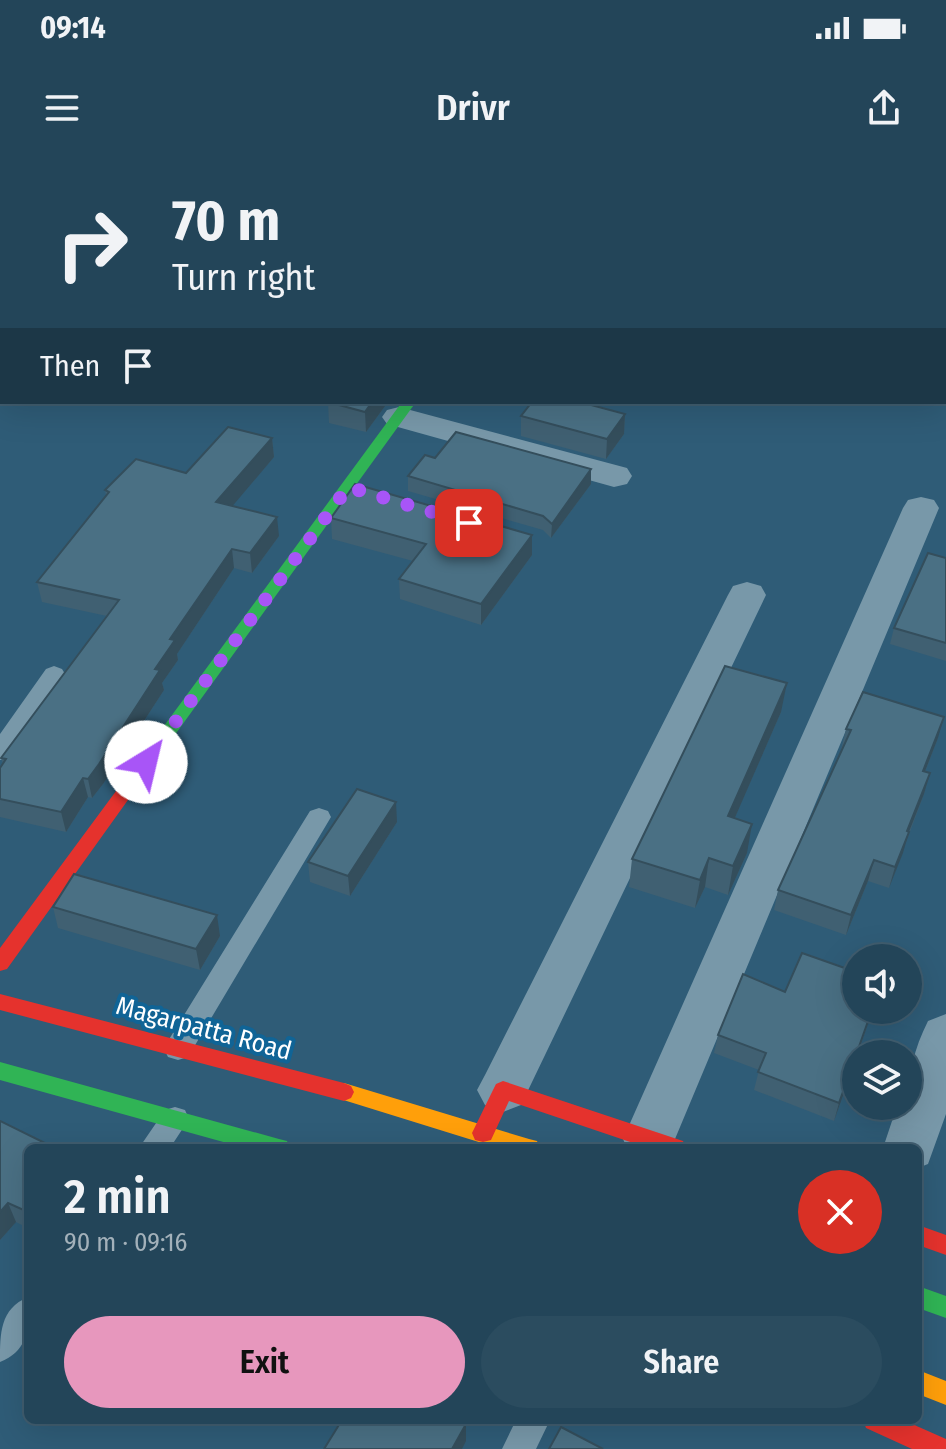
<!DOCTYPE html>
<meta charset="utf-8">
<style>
:root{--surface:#234559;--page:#2b4c5f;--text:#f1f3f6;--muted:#a3b1ba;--line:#405d6f;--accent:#e797bd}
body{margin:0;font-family:"Fira Sans Condensed",sans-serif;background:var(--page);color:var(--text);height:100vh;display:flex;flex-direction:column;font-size:30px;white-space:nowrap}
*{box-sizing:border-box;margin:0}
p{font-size:26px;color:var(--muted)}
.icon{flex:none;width:44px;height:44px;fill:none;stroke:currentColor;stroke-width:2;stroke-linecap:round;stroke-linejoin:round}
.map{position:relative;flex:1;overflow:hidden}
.side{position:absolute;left:24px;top:984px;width:898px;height:280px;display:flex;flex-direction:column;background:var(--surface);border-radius:12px;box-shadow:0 8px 32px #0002,0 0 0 2px var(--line)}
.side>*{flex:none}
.hud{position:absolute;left:0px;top:0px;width:946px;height:244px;box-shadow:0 8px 32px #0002,0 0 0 2px var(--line);background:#234559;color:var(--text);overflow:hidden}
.fabs{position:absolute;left:842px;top:784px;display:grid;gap:16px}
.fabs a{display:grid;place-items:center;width:80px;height:80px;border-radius:50%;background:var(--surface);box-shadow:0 8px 32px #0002,0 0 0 2px var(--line);font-size:40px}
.pin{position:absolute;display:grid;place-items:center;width:68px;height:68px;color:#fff;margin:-34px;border-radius:16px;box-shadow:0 4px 12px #0006}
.me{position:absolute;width:88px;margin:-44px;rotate:36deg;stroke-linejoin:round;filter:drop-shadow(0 0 6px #0008)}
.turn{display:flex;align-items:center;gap:28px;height:168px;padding:0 40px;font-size:36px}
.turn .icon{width:104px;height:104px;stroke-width:2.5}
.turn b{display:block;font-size:56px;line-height:68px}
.then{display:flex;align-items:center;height:76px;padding:0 40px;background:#0003;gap:16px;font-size:30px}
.round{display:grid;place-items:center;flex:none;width:84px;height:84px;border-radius:42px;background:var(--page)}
.summary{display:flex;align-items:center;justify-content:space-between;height:136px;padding:0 40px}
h1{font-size:48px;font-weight:600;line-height:60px}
.button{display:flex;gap:16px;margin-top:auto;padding:16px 40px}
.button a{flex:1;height:92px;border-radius:48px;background:var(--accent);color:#111;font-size:32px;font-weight:600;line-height:92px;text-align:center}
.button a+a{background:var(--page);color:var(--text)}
.status{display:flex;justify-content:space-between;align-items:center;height:56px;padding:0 40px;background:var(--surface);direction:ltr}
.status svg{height:22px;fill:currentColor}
header{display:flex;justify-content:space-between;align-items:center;height:104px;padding:0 40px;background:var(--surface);font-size:36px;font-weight:600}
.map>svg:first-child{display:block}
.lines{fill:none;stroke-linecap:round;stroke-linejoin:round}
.lane{fill:#7898a9;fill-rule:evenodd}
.street{fill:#7898a9;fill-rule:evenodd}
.fast{fill:#30b455;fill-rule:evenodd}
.slow{fill:#ff9f0a;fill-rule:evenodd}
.jam{fill:#e5322d;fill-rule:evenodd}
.wall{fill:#406072}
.shaded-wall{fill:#344e5c}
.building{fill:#4a7084;stroke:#344e5c;stroke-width:2}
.route{stroke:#a855f7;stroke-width:14;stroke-dasharray:0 25.2}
.labels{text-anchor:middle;stroke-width:8;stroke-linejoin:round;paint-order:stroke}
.street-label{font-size:26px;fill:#fff;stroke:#106496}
</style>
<div class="status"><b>09:14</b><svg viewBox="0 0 49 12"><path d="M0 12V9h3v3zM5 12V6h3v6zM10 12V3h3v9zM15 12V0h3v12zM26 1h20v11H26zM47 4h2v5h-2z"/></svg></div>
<header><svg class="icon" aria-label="menu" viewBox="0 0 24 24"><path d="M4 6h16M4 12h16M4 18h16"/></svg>Drivr<svg class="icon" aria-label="share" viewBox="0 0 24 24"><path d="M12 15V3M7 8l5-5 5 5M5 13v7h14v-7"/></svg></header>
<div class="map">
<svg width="946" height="1289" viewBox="0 0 946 1289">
<rect width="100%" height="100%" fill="#2f5c77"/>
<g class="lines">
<path class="lane" d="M 875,0 L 891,0 L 873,2 Z
M 54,506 L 62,509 L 65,514 L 8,598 L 0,600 L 0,574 L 46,509 Z
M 319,648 L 328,651 L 331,657 L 188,897 L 178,900 L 168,897 L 164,889 L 168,881 L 310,651 Z
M 175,947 L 185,950 L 189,959 L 170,988 L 139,988 L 165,950 Z
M 28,1137 C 28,1165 31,1190 0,1202 C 0,1173 0,1149 28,1137 Z
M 516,1260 L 550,1260 L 536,1289 L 502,1289 Z"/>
<path class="street" d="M 608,0 L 642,0 L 643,2 L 609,2 Z
M 0,1 L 4,2 L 2,19 L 0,19 Z
M 944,82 L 946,82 L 946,101 L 944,101 Z
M 399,247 L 627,308 L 632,316 L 627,324 L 614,327 L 387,264 L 382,257 L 387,250 Z
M 921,337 L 934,340 L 939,348 L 675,979 L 671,988 L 627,988 L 623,979 L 903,348 L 908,340 Z
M 747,422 L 761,426 L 766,435 L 521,945 L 503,952 L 485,945 L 477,930 L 485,915 L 728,435 L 733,426 Z
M 946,854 L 946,954 L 928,1004 L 918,1008 L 918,988 L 883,988 L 897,946 L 908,946 C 908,914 914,889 928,861 Z"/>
<path class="fast" d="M 402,242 L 416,242 L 148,612 L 136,612 L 133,608 L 136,604 Z
M 0,902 L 279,979 L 287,981 L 290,988 L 245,988 L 0,920 Z
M 918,1126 L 946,1136 L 946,1158 L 918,1148 Z"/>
<path class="slow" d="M 344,923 L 529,979 L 537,981 L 540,988 L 498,988 L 337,938 L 334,932 L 337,926 Z
M 918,1210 L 946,1221 L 946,1245 L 918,1234 Z"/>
<path class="jam" d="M 142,602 L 148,604 L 151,608 L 148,612 L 7,809 L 0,811 L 0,788 L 136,604 Z
M 0,834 L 344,923 L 351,926 L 354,932 L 351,938 L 344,941 L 0,850 Z
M 503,921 L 683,981 L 686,988 L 648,988 L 509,941 L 491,980 L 483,982 L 475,980 L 472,973 L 493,930 L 496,924 Z
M 918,1065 L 946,1075 L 946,1095 L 918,1085 Z
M 863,1260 L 903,1260 L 946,1279 L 946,1289 L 912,1289 L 866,1268 Z"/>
</g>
<path class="wall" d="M 0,123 L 2,124 L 2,232 L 0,232 Z
M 328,242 L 388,242 L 366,272 L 329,263 Z
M 625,254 L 624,274 L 606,299 L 521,276 L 521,256 Z
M 272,278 L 274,297 L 232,346 L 279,376 L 252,413 L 234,408 L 177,494 L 178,500 L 162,523 L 164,530 L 103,624 L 92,638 L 88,637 L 66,672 L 0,657 L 0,608 L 3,604 L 1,598 L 107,456 L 42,442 L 37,422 L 106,335 L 105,330 L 186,313 Z
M 435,298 L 591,324 L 551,378 L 543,370 L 408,331 L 408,316 Z
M 331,358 L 532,375 L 532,395 L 481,465 L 400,439 L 399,419 L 413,401 L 332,379 Z
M 946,398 L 946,501 L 890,484 L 894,468 Z
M 781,552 L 734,659 L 747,693 L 728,735 L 705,727 L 695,748 L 629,727 L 632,699 Z
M 846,569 L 938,578 L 925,612 L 930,613 L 924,634 L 889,728 L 868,721 L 846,775 L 774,750 L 778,730 L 842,590 L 841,590 Z
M 397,662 L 350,736 L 310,722 L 308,702 Z
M 53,747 L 220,776 L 200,810 L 58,768 Z
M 785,832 L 856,850 L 873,850 L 834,961 L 754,930 L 759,910 L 714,893 L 718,875 Z
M 0,961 L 28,988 L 28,1068 L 16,1062 L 0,1080 Z"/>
<path class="shaded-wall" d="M 372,242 L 388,242 L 366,272 L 365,252 Z
M 625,254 L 624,274 L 606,299 L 607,279 Z
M 272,278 L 274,297 L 219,362 L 216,342 Z
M 591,309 L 591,324 L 551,378 L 552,364 Z
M 277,357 L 279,376 L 252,413 L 250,393 Z
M 532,375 L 532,395 L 481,465 L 481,444 Z
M 232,389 L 234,408 L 177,494 L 178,500 L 162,523 L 164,530 L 103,624 L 92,638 L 88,619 L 155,509 L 170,479 Z
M 787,523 L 781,552 L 723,685 L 728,656 Z
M 944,557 L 938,578 L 917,632 L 923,611 Z
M 930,613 L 924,634 L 901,692 L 907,671 Z
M 83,618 L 88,637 L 66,672 L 61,652 Z
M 396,642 L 397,662 L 350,736 L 348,716 Z
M 752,664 L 747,693 L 728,735 L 733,706 Z
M 909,672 L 903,693 L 889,728 L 895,707 Z
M 709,698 L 705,727 L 695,748 L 700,720 Z
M 874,700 L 868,721 L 846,775 L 851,755 Z
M 217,755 L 220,776 L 200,810 L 196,789 Z
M 856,895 L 856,898 L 834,961 L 839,943 Z
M 8,1043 L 16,1062 L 0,1080 L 0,1052 Z
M 466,1264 L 466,1281 L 462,1289 L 452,1289 Z"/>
<path class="building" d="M 168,0 L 212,0 L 222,2 L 166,2 Z
M 0,123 L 2,124 L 2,214 L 0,213 Z
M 944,164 L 946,166 L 946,201 L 944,206 Z
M 328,242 L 372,242 L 365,252 Z
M 532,242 L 580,242 L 625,254 L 607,279 L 521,256 Z
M 228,267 L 272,278 L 216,342 L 277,357 L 250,393 L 232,389 L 170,479 L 175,480 L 155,509 L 160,510 L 99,604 L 88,619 L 83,618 L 61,652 L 0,639 L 0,608 L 6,599 L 1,598 L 119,440 L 37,422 L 109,332 L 105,330 L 136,299 L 186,313 Z
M 456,272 L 591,309 L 552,364 L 543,356 L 408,316 L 425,295 L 435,298 Z
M 355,324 L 532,375 L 481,444 L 399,419 L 426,384 L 331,358 Z
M 928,393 L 946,398 L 946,483 L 894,468 Z
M 725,506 L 787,523 L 728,656 L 752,664 L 733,706 L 709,698 L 700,720 L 632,699 Z
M 863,532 L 944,557 L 923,611 L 930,613 L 907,671 L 909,672 L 895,707 L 874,700 L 851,755 L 778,730 L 851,570 L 846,569 Z
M 357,629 L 396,642 L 348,716 L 308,702 Z
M 74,714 L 217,755 L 196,789 L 53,747 Z
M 802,793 L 856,812 L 856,850 L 872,850 L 839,943 L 758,912 L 766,893 L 718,875 L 743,814 L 785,832 Z
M 0,961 L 55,988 L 28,988 L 28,1052 L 8,1043 L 0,1052 Z
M 342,1260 L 458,1260 L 466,1264 L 452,1289 L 324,1289 Z
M 561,1267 L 603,1289 L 549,1289 Z"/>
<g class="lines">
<path class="route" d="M 146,602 L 348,327 L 469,363"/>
</g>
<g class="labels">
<g class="street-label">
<text transform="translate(204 868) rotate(15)" y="9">Magarpatta Road</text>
</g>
</g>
</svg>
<div class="fabs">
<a><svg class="icon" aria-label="sound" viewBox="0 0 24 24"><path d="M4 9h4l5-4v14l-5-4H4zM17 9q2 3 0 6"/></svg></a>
<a><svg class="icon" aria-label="layers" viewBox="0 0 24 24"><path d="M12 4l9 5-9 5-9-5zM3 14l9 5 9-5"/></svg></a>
</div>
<div class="pin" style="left:469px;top:363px;background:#d93025"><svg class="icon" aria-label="arrive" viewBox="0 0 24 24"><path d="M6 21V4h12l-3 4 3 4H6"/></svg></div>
<svg class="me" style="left:146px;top:602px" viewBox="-20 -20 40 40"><circle r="19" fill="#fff"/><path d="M0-13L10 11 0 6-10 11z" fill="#a855f7"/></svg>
<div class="hud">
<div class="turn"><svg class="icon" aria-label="right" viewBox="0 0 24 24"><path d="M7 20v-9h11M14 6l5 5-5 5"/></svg><div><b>70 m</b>Turn right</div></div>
<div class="then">Then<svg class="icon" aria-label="arrive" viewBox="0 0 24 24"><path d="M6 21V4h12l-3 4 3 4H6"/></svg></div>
</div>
<section class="side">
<div class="summary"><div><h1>2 min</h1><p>90 m · 09:16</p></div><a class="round" style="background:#d93025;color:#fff"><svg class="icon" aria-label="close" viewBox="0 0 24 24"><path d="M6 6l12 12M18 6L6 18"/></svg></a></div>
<div class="button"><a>Exit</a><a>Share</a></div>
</section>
</div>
